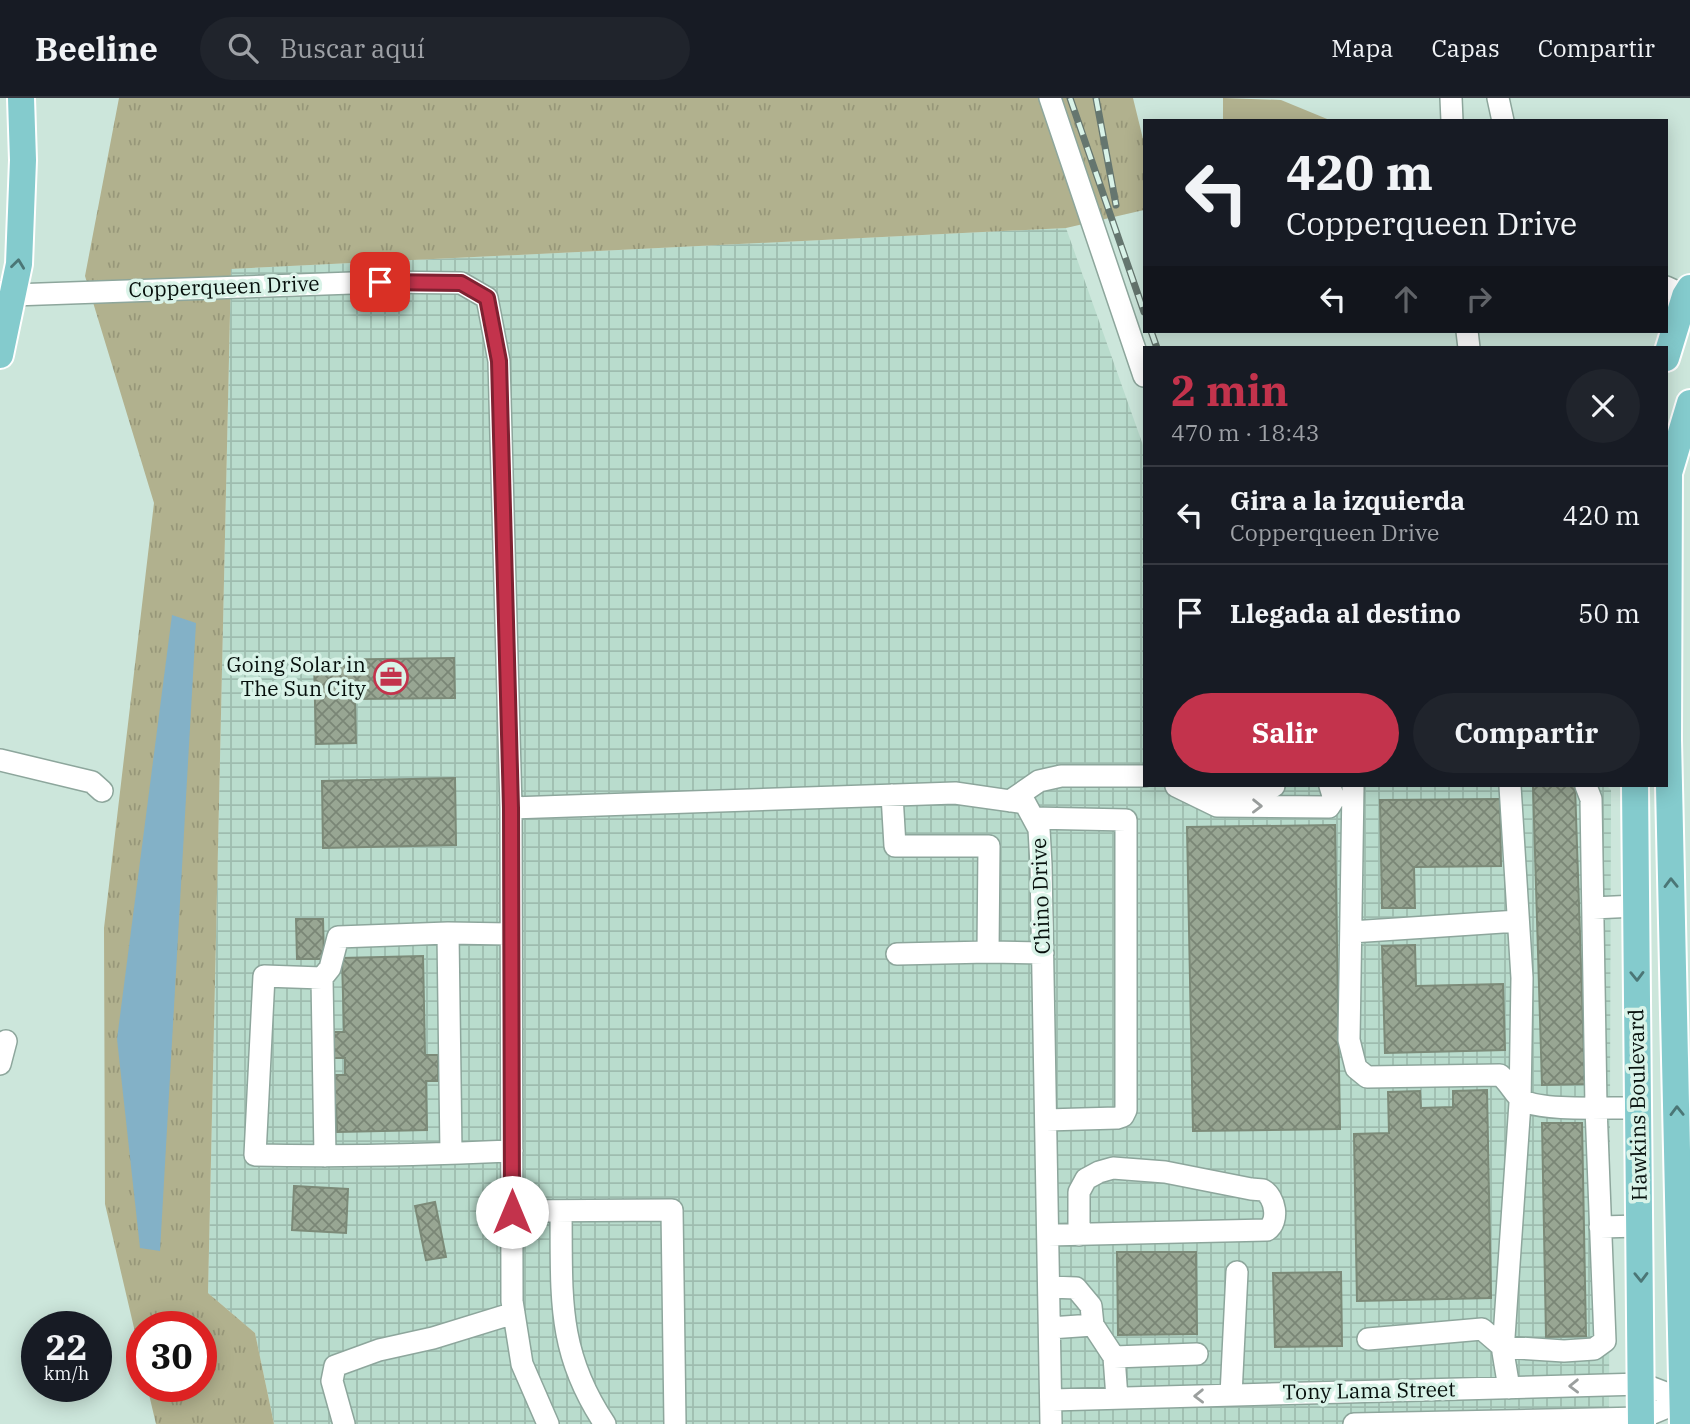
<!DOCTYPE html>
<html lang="es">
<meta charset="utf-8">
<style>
:root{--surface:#171b24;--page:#20242c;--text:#f1f3f6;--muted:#9ea1a6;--line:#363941;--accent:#c3334c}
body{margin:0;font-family:"IBM Plex Serif",serif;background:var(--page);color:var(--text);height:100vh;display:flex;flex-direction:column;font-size:26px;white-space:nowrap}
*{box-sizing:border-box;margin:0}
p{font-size:23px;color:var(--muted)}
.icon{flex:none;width:38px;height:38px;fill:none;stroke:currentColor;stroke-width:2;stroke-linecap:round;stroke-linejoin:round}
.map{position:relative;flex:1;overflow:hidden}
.sheet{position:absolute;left:1143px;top:248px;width:525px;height:441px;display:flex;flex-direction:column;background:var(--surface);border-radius:0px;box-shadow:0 4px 18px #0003}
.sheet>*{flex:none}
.top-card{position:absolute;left:1143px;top:21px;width:525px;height:214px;border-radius:0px;box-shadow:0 4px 18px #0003;background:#171b24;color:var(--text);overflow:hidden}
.speed{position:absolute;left:21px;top:1213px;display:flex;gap:14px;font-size:35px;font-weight:700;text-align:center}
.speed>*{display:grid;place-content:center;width:91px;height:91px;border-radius:50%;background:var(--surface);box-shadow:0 4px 18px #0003;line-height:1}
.speed small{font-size:18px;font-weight:400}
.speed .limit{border:10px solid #d22;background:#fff;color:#111}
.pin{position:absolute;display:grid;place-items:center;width:60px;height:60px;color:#fff;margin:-30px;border-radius:14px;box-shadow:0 4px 10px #0006}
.me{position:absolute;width:77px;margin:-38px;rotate:0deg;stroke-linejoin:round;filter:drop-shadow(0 0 5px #0008)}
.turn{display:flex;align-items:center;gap:24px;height:147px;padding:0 28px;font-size:32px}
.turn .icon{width:91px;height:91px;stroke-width:2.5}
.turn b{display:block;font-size:49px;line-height:60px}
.lanes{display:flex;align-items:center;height:66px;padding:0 28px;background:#0003;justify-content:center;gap:35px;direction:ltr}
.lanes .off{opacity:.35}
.round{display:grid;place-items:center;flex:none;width:74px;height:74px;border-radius:37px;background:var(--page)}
.summary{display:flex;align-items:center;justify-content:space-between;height:119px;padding:0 28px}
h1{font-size:42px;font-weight:700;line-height:52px;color:var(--accent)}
.cta{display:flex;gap:14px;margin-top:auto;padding:14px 28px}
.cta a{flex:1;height:80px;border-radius:42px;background:var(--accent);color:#fff;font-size:28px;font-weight:700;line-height:80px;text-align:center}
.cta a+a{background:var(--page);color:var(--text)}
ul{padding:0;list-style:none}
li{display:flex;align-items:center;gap:21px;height:98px;padding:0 28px;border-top:2px solid var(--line)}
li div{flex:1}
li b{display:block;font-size:26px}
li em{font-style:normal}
header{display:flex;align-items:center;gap:42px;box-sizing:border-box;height:98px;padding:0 35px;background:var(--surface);border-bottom:2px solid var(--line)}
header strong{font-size:33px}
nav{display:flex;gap:38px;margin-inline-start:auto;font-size:24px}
.search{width:490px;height:63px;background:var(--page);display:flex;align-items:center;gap:18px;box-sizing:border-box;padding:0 24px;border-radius:38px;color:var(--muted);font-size:26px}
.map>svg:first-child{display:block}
.industrial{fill:url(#industrial-grid)}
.grass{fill:url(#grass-tufts)}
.pitch{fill:#b1b18e}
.water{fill:#83b1c7}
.building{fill:url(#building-cross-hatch);stroke:#7c8a78;stroke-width:2}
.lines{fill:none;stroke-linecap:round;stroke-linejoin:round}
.minor-casing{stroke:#8da69c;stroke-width:24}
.major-casing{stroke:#fff;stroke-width:30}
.minor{stroke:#fff;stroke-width:21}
.major{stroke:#84cbcd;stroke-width:26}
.rail-casing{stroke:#65766f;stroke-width:7}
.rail{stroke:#d9f3e8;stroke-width:4.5;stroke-dasharray:13;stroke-linecap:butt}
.oneway{stroke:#4b7676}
.oneway2{stroke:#9b9f9e}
.route-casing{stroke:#7f2131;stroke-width:18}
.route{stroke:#c3334c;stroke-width:12}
.labels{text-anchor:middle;stroke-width:7;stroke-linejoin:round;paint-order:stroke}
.street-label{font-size:21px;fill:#060f0c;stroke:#d9f3e8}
.poi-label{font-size:21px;fill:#060f0c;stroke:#d9f3e8;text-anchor:end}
</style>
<header>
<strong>Beeline</strong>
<div class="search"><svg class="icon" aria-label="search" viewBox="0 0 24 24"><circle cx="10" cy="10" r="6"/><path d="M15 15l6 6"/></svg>Buscar aquí</div>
<nav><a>Mapa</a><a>Capas</a><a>Compartir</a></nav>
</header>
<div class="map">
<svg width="1690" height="1326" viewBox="0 0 1690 1326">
<defs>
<pattern id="industrial-grid" width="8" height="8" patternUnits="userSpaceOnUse" patternTransform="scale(1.75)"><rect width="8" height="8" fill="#b9dccd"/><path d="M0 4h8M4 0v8" fill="none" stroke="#9ebcaf"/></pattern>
<pattern id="grass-tufts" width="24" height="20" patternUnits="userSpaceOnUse" patternTransform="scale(1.75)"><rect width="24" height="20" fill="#b1b18e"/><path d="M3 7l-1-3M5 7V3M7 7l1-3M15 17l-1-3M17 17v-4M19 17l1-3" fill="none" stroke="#979779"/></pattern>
<pattern id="building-cross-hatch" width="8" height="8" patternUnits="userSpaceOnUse" patternTransform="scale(1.75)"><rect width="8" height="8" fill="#98a693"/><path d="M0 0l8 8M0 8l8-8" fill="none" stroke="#7a8676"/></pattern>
</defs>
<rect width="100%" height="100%" fill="#cce6db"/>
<path class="industrial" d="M 1066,130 L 1144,350 L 1144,688 L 1607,688 L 1611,692 L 1609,1326 L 274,1326 L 255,1235 L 208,1195 L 231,171 Z"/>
<path class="grass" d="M 119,0 L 1133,0 L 1144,45 L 1144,112 L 1066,130 L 231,171 L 208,1195 L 255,1235 L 274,1326 L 156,1326 L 147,1288 L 201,1288 L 201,1228 L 142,1228 L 142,1264 L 105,1106 L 104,830 L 154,405 L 85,178 Z"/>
<path class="pitch" d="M 1223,0 L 1281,2 L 1332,23 L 1223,23 Z"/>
<path class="water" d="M 172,517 L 196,525 L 160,1153 L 140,1150 L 117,941 Z"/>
<path class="building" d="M 454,560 L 455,600 L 355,601 L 356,645 L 316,646 L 314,562 Z
M 455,680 L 456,747 L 323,750 L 322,683 Z
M 1533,688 L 1575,688 L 1585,986 L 1542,987 Z
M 1500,701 L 1501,768 L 1414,769 L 1415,810 L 1382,810 L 1380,702 Z
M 1335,727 L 1340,1031 L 1193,1033 L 1187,729 Z
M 296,821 L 323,821 L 324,861 L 297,861 Z
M 1415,847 L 1416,888 L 1503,886 L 1505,952 L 1385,955 L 1382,848 Z
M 423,858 L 425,957 L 438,957 L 438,983 L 426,983 L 427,1032 L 337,1034 L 336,1008 L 328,1009 L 328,977 L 345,977 L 345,960 L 329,960 L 328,934 L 344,934 L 342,860 Z
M 1487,992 L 1491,1200 L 1357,1203 L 1354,1036 L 1389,1035 L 1388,994 L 1420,993 L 1421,1010 L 1453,1009 L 1453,993 Z
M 1542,1025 L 1582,1025 L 1586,1238 L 1546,1239 Z
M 294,1088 L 348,1091 L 346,1135 L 292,1132 Z
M 435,1104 L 446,1159 L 426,1162 L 415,1108 Z
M 1117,1154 L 1196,1154 L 1197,1236 L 1118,1237 Z
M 1341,1174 L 1342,1248 L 1275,1249 L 1273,1175 Z"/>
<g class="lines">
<g class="minor-casing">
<path id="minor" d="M 1050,0 L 1144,278
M 1451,0 L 1452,23
M 1498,0 L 1503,23
M 1666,189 L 1690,200
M 0,194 L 13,197 L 380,184 L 461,185 L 487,200 L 499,263 L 511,710 L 512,1203 L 522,1266 L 548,1326
M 1467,233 L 1469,250
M 0,662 L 92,684 L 102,693
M 1176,688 L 1217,708 L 1329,709 L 1334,701 L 1330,688
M 1353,688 L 1349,942 L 1356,970 L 1367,979 L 1500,977 C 1509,984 1515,997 1522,1002 C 1542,1014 1613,1009 1638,1010
M 1192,694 L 1208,690 L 1274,688
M 892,697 L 895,748 L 989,748 L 988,854 L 1043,855
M 1010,703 L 1039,683 L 1061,678 L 1144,678
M 511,710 L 955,695 L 1025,705 L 1039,731 L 1041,767 L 1051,1326
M 1033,720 L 1126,722 L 1126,1012 L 1123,1018 L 1117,1020 L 1046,1022
M 1593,810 L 1636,808
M 1351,834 L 1518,823
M 448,835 L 451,1055
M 897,856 L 988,854
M 322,880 L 330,870 L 338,839 L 448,835 L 511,836
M 0,966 L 6,943
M 325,1058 L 322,880 L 264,878 L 255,1057 C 341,1059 426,1057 512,1053
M 512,1113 L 672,1112 L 675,1326
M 561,1113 C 562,1197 556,1253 605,1326
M 1600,1129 L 1640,1128
M 1048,1137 L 1267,1132 C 1280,1123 1275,1099 1263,1092 L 1251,1091 L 1165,1074 L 1113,1070 L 1099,1074 L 1086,1081 L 1079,1094 L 1079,1137
M 1050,1189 L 1076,1190 L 1091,1208 L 1093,1227 L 1114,1259 L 1117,1300
M 1050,1230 L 1093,1227
M 1368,1241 L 1482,1231 L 1503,1249 L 1564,1253 L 1594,1251 L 1605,1243 L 1596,1009 L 1591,701 L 1586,688
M 1114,1259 L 1197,1256
M 1509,1290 L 1503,1254 L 1520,1005 L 1522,880 L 1510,688
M 1231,1297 L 1237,1174
M 1052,1302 L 1642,1286 L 1684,1302 L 1690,1302
M 344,1326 L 332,1283 L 335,1268 L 379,1252 L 433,1240 L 514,1215
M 1354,1326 L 1641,1320 L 1684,1302"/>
</g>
<g class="major-casing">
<path id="major" d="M 0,257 L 19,166 L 23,62 L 21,0
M 1666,260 L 1685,198 L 1690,190
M 1635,688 L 1641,1326
M 1683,1326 L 1668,642 L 1669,375 L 1690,305"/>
</g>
<use href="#minor" class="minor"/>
<use href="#major" class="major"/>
<g class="rail-casing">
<path id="rail" d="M 1070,0 L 1144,214
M 1096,0 L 1116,107
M 1151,233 L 1157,250"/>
</g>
<use href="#rail" class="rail"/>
</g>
<defs><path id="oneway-chevron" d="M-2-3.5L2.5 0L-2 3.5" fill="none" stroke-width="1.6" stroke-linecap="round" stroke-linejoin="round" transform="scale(1.75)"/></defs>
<g class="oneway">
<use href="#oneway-chevron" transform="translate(18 166) rotate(-83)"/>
<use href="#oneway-chevron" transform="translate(1671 785) rotate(-91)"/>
<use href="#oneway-chevron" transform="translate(1637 878) rotate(89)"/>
<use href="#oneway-chevron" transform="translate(1677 1013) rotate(-91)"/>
<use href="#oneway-chevron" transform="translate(1641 1179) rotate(89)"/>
</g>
<g class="oneway2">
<use href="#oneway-chevron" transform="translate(1257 708) rotate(1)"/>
<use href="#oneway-chevron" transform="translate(1574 1288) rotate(179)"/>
<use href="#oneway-chevron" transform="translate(1199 1298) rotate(179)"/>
</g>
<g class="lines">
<g class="route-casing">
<path id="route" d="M 380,184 L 461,185 L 487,200 L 499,263 L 511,710 L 512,1114"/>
</g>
<use href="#route" class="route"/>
</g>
<defs>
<g id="office-ring" transform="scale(1.75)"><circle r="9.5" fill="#d9f3e8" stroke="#c3334c" stroke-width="1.5"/><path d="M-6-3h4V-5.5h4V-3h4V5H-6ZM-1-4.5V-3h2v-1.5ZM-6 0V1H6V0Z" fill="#c3334c"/></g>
</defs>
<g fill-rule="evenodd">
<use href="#office-ring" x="391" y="579"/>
</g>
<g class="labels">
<g class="street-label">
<text transform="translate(224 189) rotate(-2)" y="7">Copperqueen Drive</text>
<text transform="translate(1041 798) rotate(-92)" y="7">Chino Drive</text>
<text transform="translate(1638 1007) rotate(-91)" y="7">Hawkins Boulevard</text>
<text transform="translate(1369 1293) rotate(-1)" y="7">Tony Lama Street</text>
</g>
<g class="poi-label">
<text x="366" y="574">Going Solar in<tspan x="366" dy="24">The Sun City</tspan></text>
</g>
</g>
</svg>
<div class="speed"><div>22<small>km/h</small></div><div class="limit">30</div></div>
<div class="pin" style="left:380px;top:184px;background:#d93025"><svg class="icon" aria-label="arrive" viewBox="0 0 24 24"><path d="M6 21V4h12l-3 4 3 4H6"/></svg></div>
<svg class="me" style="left:512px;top:1114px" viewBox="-20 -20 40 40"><circle r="19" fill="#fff"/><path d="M0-13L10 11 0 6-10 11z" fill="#c3334c"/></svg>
<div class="top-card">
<div class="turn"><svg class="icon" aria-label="left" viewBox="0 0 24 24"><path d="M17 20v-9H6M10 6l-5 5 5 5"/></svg><div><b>420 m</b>Copperqueen Drive</div></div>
<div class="lanes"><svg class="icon" aria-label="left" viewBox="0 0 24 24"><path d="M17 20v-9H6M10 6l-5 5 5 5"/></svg><svg class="icon off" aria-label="ahead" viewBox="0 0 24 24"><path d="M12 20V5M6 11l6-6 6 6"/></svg><svg class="icon off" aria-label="right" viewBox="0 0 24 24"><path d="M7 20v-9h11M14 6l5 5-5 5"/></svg></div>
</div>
<section class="sheet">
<div class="summary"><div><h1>2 min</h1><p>470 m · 18:43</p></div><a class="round"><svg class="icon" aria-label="close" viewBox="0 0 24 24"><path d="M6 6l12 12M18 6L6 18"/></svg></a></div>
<ul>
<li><svg class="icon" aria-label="left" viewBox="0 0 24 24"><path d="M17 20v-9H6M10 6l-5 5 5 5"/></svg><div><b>Gira a la izquierda</b><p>Copperqueen Drive</p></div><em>420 m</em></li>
<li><svg class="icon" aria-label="arrive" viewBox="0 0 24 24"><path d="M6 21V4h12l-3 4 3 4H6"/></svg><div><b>Llegada al destino</b></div><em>50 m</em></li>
</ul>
<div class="cta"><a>Salir</a><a>Compartir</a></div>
</section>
</div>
